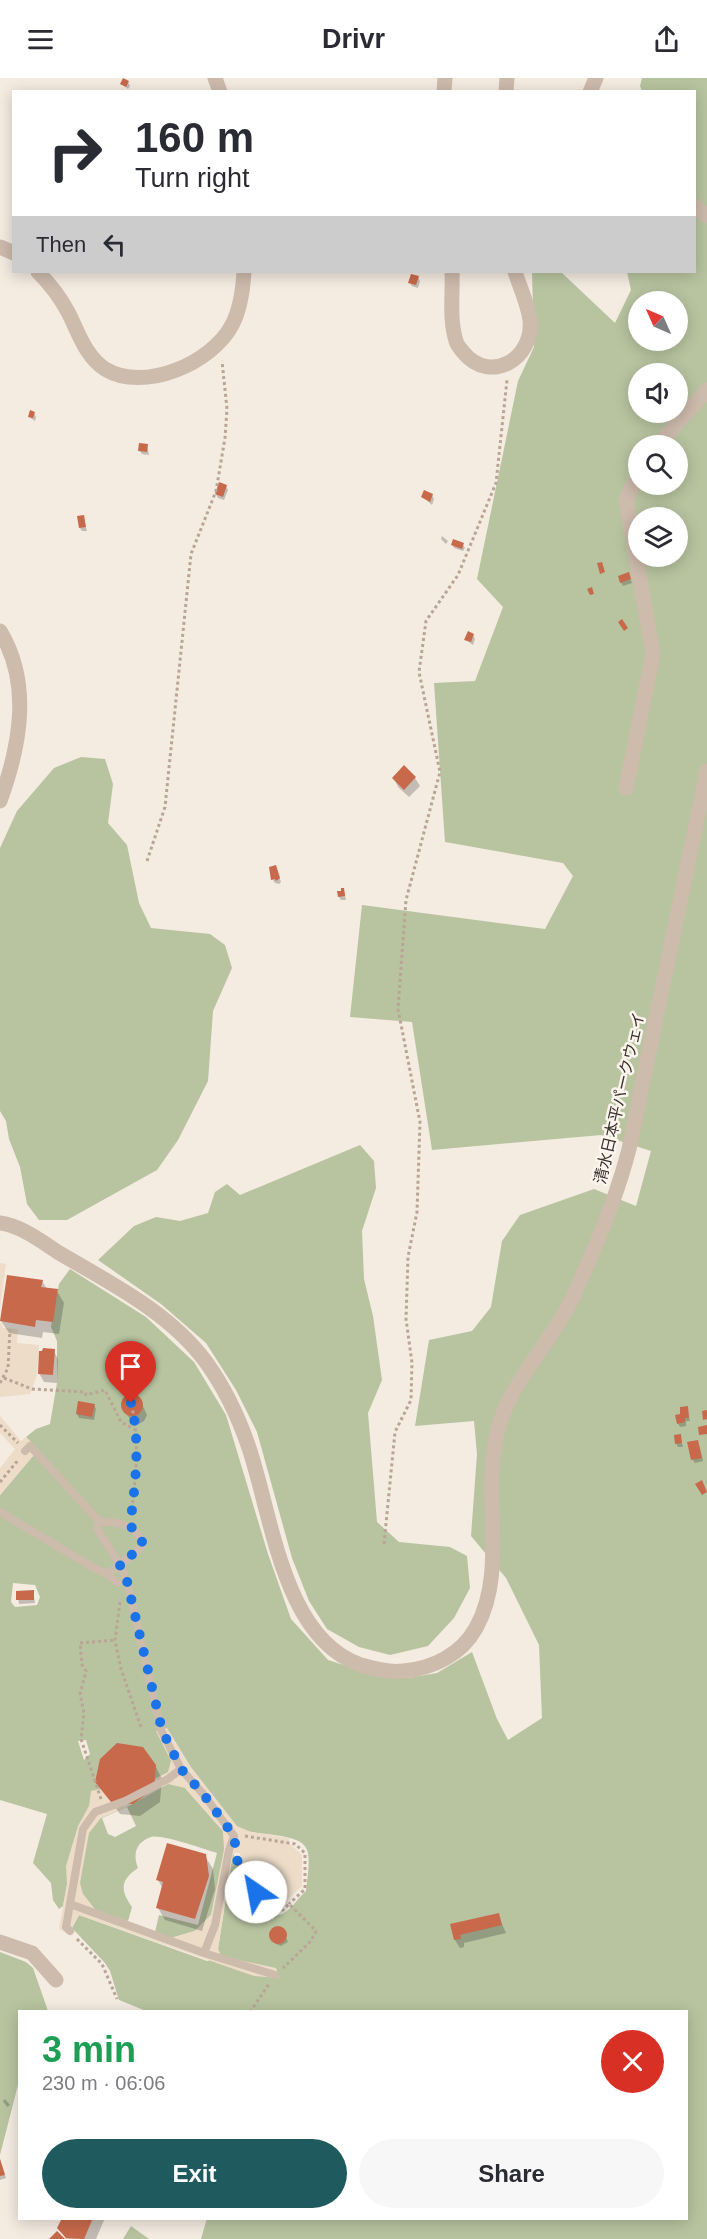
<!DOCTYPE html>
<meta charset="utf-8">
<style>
:root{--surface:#fff;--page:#f7f7f7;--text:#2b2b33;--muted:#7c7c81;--accent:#1f5a5e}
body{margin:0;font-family:Arial,"Noto Sans JP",sans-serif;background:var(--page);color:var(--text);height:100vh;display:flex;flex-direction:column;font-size:22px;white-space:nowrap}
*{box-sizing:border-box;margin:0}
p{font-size:20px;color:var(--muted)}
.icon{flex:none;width:33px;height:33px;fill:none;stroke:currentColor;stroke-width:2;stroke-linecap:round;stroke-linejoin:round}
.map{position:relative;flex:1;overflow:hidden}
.details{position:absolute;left:18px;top:1932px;width:670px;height:210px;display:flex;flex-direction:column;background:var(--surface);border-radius:0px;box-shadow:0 3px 15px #0003}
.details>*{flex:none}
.top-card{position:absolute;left:12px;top:12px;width:684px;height:183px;border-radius:0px;box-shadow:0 3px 15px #0003;background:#fff;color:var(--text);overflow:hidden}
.needle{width:39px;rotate:315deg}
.controls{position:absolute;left:628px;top:213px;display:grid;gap:12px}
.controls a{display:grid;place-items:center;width:60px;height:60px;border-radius:50%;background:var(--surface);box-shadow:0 3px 15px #0003;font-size:30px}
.pin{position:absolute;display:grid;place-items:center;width:51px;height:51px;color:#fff;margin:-62px -26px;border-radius:50% 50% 50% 0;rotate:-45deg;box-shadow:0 0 6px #0007}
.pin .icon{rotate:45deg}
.me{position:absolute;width:66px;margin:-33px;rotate:327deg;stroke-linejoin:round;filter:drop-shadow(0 0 4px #0008)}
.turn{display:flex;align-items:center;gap:21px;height:126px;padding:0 24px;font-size:27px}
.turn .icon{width:78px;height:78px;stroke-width:2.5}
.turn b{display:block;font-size:42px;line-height:51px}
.then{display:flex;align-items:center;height:57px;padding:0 24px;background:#0003;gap:12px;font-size:22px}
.round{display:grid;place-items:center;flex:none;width:63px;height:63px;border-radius:32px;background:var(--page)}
.summary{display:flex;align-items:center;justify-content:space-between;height:102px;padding:0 24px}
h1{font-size:36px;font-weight:700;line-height:45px;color:#1e9e55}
.primary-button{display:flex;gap:12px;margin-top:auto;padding:12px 24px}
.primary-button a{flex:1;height:69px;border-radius:36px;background:var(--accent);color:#fff;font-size:24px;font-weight:700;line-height:69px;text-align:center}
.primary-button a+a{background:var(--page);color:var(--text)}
header{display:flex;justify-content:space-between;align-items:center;height:78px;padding:0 24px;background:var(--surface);font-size:27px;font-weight:700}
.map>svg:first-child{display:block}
.green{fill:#b8c4a0;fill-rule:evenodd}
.plaza{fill:#ecdcc8;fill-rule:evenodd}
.shadow{fill:#0003}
.building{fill:#c8694b}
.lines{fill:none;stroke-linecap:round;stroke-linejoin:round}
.path{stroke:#b9a596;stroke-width:3;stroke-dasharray:3 3;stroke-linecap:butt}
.service{stroke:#cdbbac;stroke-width:8}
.minor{stroke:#cdbbac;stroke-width:15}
.tertiary{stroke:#cdbbac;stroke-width:15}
.route{stroke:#1a73e8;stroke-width:10;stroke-dasharray:0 18}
.labels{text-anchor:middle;stroke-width:5;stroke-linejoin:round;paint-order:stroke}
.street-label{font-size:16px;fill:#3b302b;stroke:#fbf5ee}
</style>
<header><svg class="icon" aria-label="menu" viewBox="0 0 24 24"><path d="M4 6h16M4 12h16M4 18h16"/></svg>Drivr<svg class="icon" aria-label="share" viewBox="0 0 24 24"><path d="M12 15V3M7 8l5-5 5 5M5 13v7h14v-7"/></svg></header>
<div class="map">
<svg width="707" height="2161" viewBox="0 0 707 2161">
<rect width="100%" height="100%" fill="#f4ebe1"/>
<path class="green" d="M 642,0 L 707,0 L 707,2161 L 201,2161 L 207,2140 L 687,2140 L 687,1934 L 146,1933 L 119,1922 L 110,1893 L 105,1885 L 72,1850 L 79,1837 L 207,1883 L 217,1880 L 220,1876 L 218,1871 L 233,1774 C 236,1789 264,1844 282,1836 C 291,1832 299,1819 306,1813 C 307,1801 310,1787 308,1775 C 304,1752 255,1760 237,1749 C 226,1741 201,1703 191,1690 L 185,1710 L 223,1753 L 225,1771 L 213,1829 L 211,1837 L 195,1853 L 171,1860 L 155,1854 L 159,1837 L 198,1847 L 217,1775 C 203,1771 162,1756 151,1759 C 147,1760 141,1764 139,1767 C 134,1774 135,1782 138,1790 C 120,1802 120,1812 132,1829 L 128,1843 L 96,1833 L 83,1816 L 67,1807 L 63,1828 L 59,1831 L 53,1822 L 51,1805 L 33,1785 L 47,1736 L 0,1722 L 0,1417 L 38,1372 L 26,1359 L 36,1351 L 50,1346 L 57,1305 L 57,1263 L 51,1249 L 59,1206 L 70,1191 L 146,1239 L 194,1284 L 226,1337 L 268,1476 L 291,1541 L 328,1582 L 359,1592 L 408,1600 L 437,1595 L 472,1574 L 497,1641 L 508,1662 L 542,1640 L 539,1567 L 506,1500 L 471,1458 L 477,1376 L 474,1343 L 415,1348 L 429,1262 L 472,1253 L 491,1229 L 502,1163 L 520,1137 L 594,1111 L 636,1128 L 651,1073 L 601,1057 L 432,1072 L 412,944 L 350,939 L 362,827 L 545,851 L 573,798 L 563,785 L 445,764 L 434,605 L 475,603 L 503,529 L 477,501 L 518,303 L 534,269 L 532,194 L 561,194 L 615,245 L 631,212 L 627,194 L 694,194 L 694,14 L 642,13 L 640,8 ZM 639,224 L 678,224 L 678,262 L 639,262 ZM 639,296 L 678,296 L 678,334 L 639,334 ZM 639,368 L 678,368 L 678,406 L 639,406 ZM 639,440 L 678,440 L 678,478 L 639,478 ZM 13,1505 L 35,1507 L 40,1519 L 37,1527 L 15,1529 L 11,1524 ZM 86,1662 L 90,1676 L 84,1682 L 78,1663 ZM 127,1729 L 136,1748 L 115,1759 L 108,1756 L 102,1740 Z
M 81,679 L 105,681 L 113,706 L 108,745 L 127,767 L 139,825 L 151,850 L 210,856 L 225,867 L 232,890 L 213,933 L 208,1003 L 178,1062 L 157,1092 L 67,1142 L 39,1142 L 27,1126 L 20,1089 L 9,1061 L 6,1043 L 0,1033 L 0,770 L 17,733 L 54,690 Z
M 360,1067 L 374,1083 L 376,1110 L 362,1153 L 364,1201 L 373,1238 L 382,1302 L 368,1335 L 377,1444 L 399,1464 L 450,1469 L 467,1478 L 470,1510 L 454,1540 L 428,1568 L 390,1577 L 359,1569 L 327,1551 L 309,1523 L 292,1480 L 257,1354 L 236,1312 L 206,1265 L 161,1226 L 98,1182 L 134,1148 L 156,1139 L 180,1143 L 208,1135 L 215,1114 L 227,1106 L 240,1117 Z
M 0,1874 L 26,1884 L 33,1890 L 48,1933 L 20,1934 L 19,2003 L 0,2077 Z
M 131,2148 L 149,2161 L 123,2161 Z"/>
<path class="plaza" d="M 0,1185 L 6,1186 L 0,1230 Z
M 0,1245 L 2,1246 L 3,1250 L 18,1251 L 17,1265 L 39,1267 L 37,1297 L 30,1316 L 0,1319 Z
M 0,1338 L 21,1363 L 26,1359 L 38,1372 L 0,1417 L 0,1390 L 15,1371 L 0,1355 Z
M 167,1650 L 191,1689 L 237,1748 L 251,1754 L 289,1760 L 289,1765 L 302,1777 L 302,1808 L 280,1829 L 273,1828 L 260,1815 L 263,1812 L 259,1807 L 257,1808 L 251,1802 L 241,1786 L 240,1775 L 233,1775 L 218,1871 L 221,1878 L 276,1890 L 279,1900 L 254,1898 L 79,1837 L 68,1856 L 59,1851 L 67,1806 L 66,1788 L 78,1748 L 89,1728 L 91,1713 L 100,1711 L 113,1717 L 123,1717 L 168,1694 L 171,1683 L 156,1653 ZM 168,1706 L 185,1710 L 223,1753 L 224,1771 L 211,1837 L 195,1853 L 171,1860 L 96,1833 L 83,1816 L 80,1805 L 89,1755 L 101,1740 L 127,1729 Z"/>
<path class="shadow" d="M 128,4 L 130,8 L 128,11 L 122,6 Z
M 418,199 L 420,203 L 418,210 L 412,208 L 410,205 Z
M 34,335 L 36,339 L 35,343 L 29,339 Z
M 147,367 L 149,377 L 142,376 L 140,373 Z
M 226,408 L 228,412 L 224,422 L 218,420 L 216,416 Z
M 432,417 L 434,421 L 432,427 L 423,419 Z
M 83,439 L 87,453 L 82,453 L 80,450 Z
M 442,458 L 448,463 L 446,466 L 441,461 Z
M 452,466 L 463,467 L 465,470 L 463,473 L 454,470 Z
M 630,500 L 632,505 L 623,508 L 621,504 Z
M 473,557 L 475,561 L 473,567 L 466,562 Z
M 404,690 L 415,700 L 420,708 L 409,719 L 398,709 L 394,700 Z
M 271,790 L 277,792 L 281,804 L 279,806 L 275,805 L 273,802 Z
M 344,812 L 346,822 L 341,822 L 339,819 Z
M 42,1203 L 47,1211 L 57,1213 L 64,1225 L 59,1256 L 43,1254 L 42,1260 L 9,1255 L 1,1243 Z
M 54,1273 L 58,1281 L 57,1305 L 44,1304 L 39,1295 Z
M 133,1317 L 140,1321 L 147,1337 L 144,1343 L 139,1346 L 132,1344 L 123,1331 L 122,1322 L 126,1318 Z
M 94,1327 L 96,1331 L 94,1342 L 79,1340 L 77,1336 Z
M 687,1330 L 690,1343 L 686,1343 L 686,1348 L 680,1349 L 678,1345 Z
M 680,1358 L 683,1369 L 678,1369 L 676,1365 Z
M 699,1367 L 703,1383 L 695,1385 L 693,1382 Z
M 17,1514 L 33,1514 L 35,1525 L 19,1526 Z
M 155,1687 L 162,1701 L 160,1724 L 140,1738 L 120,1736 L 97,1704 Z
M 205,1778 L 213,1791 L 215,1811 L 202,1853 L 165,1842 L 158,1830 L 163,1811 L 158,1802 Z
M 498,1837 L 506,1855 L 464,1865 L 464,1869 L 460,1870 L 455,1862 L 452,1847 Z
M 276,1850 L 282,1850 L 288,1864 L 281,1868 L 276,1866 L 271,1855 Z
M 5,2021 L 10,2027 L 7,2029 L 3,2023 Z
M 0,2081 L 6,2100 L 0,2102 Z
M 63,2140 L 105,2140 L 96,2161 L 66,2161 L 59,2149 Z"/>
<path class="building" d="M 123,0 L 129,3 L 126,9 L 120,6 Z
M 411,196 L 419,198 L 416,207 L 408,205 Z
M 30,332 L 35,334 L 33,340 L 28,339 Z
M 139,365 L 148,366 L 147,374 L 138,373 Z
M 219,404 L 227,407 L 223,419 L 215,416 Z
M 424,412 L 433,416 L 430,424 L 421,419 Z
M 84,437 L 86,449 L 79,450 L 77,438 Z
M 453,461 L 464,465 L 462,471 L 451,467 Z
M 602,484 L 605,494 L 600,496 L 597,485 Z
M 629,494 L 631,501 L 620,505 L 618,498 Z
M 592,509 L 594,516 L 590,517 L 587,511 Z
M 622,541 L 628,550 L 624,553 L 618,544 Z
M 468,553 L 474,556 L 471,564 L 464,562 Z
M 404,687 L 416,699 L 404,712 L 392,700 Z
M 276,787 L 280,800 L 276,803 L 275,801 L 271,802 L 269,789 Z
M 341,810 L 344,810 L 345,818 L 338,819 L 337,813 L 341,813 Z
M 7,1197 L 43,1202 L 41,1209 L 58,1211 L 53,1244 L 36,1242 L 35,1249 L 0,1243 Z
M 43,1270 L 55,1271 L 53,1297 L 38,1296 L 39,1273 L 42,1273 Z
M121 1327a11 11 0 1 1 22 0a11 11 0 1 1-22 0Z
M 78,1323 L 95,1326 L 92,1339 L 76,1336 Z
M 688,1328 L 689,1340 L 685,1340 L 685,1344 L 677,1346 L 675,1337 L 680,1336 L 680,1329 Z
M 707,1332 L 707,1341 L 703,1342 L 702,1333 Z
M 707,1347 L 707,1356 L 699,1357 L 698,1349 Z
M 681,1356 L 682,1365 L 675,1366 L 674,1357 Z
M 698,1362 L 702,1380 L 691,1382 L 687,1364 Z
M 702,1402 L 707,1414 L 702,1417 L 695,1406 Z
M 34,1512 L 34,1522 L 16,1522 L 16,1513 Z
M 117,1665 L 143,1669 L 156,1687 L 154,1711 L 133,1726 L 111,1724 L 95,1704 L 100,1681 Z
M 167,1765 L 206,1776 L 209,1798 L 195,1841 L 156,1830 L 163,1804 L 156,1802 Z
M 499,1835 L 502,1847 L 460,1857 L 461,1861 L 454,1862 L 450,1846 Z
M269 1857a9 9 0 1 1 18 0a9 9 0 1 1-18 0Z
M 0,2081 L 5,2097 L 0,2098 Z
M 62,2140 L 93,2140 L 84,2161 L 66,2160 L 57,2150 Z
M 57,2153 L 65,2161 L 49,2161 Z"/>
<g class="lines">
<path class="path" d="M 147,783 L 165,729 L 191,476 L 216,413 L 225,360 L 227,331 L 222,283
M 4,1300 L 32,1311 L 85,1314 L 86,1317 L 105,1312 L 121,1344 L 134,1351
M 0,1305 L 8,1290 L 10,1251
M 0,1347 L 18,1365
M 0,1404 L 19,1381
M 131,1437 C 136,1400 140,1362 131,1325
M 384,1466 L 395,1354 L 411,1322 L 412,1285 L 406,1241 L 408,1179 L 417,1134 L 420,1044 L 398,931 L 406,822 L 440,694 L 419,594 L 426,543 L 458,497 L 496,405 L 507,302
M 120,1524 L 115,1562 L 121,1591 L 141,1649
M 101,1721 L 81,1661 L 84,1635 L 80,1616 L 86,1593 L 82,1587 L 80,1565 L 115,1562
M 245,1758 L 295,1766 L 305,1775 L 305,1811 L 289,1826
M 238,1787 L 256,1814 L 272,1832 L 283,1832 L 289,1826 L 316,1853 L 311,1863 L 283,1890
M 77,1861 L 102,1886 L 117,1921
M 250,1934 L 269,1906"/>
<path class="service" d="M 25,1373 L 30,1368 L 99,1443 L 97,1451 L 119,1485 L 127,1503 L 161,1652 L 181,1691 L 204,1717 L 234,1758 L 229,1772 L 215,1847 L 204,1875 L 70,1826
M 0,1434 L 94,1490 L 107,1496 L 118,1505
M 99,1443 C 120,1446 134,1444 143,1466 L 136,1474 L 107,1496
M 70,1853 L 66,1849 L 83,1751 L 95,1734 L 125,1723 L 168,1701 L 181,1691
M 204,1875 L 275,1897"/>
<path class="minor" d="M 590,14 L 596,0
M 694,127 L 707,138
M 657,368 L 707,312
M 626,710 L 653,576 L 626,422 L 639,394
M 0,1864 L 32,1875 L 56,1902"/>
<path class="tertiary" d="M 215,0 L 220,14
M 444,14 L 445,0
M 506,14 L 507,0
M 0,169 L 14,175
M 38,194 C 49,205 60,219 68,234 C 78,253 85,278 105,291 C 144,315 212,285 232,247 C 240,232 243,210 244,194
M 452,194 C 453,216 449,241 456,263 C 457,267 460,270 463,274 C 490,307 534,281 530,242 C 528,226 520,209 515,194
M 0,553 C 32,606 20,668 0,723
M 0,1145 C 22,1148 42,1164 61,1176 C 112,1206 170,1235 206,1284 C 224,1309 238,1338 248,1367 C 272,1435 282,1560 361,1587 C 374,1591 389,1595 404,1593 C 433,1590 461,1577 476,1550 C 510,1490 478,1408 501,1341 C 515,1302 545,1270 565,1234 C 573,1222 578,1207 584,1194 C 602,1154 618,1114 629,1071 L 707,693"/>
</g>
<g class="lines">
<path class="route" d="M 131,1325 C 141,1366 135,1407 130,1448 L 138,1455 L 143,1466 L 136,1474 L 119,1485 L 127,1503 L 162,1652 L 181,1691 L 204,1717 L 234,1758 L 238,1787 L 256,1814"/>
</g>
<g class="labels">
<g class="street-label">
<text transform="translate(619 1020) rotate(-77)" y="6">清水日本平パークウェイ</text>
</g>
</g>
</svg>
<div class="controls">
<a><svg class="needle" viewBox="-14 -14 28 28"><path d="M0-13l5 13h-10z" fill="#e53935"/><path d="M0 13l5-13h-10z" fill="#7c7c81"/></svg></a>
<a><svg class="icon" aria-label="sound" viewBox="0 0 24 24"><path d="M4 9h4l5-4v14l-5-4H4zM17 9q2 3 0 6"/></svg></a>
<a><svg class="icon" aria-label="search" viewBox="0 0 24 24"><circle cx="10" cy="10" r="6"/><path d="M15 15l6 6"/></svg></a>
<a><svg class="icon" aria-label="layers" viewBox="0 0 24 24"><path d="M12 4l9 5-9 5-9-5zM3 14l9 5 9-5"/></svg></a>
</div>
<div class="pin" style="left:131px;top:1325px;background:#d93025"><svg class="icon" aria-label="arrive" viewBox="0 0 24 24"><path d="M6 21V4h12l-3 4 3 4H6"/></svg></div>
<svg class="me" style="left:256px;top:1814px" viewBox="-20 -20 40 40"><circle r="19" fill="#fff"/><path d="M0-13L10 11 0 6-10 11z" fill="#1a73e8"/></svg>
<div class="top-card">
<div class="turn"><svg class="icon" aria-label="right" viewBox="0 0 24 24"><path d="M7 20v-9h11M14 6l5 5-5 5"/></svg><div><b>160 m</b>Turn right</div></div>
<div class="then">Then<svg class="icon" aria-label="left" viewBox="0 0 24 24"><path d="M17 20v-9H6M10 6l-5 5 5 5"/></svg></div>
</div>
<section class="details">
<div class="summary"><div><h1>3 min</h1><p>230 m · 06:06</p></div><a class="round" style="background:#d93025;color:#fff"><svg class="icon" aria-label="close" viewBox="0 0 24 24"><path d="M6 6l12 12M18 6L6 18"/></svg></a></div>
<div class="primary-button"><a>Exit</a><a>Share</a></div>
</section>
</div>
